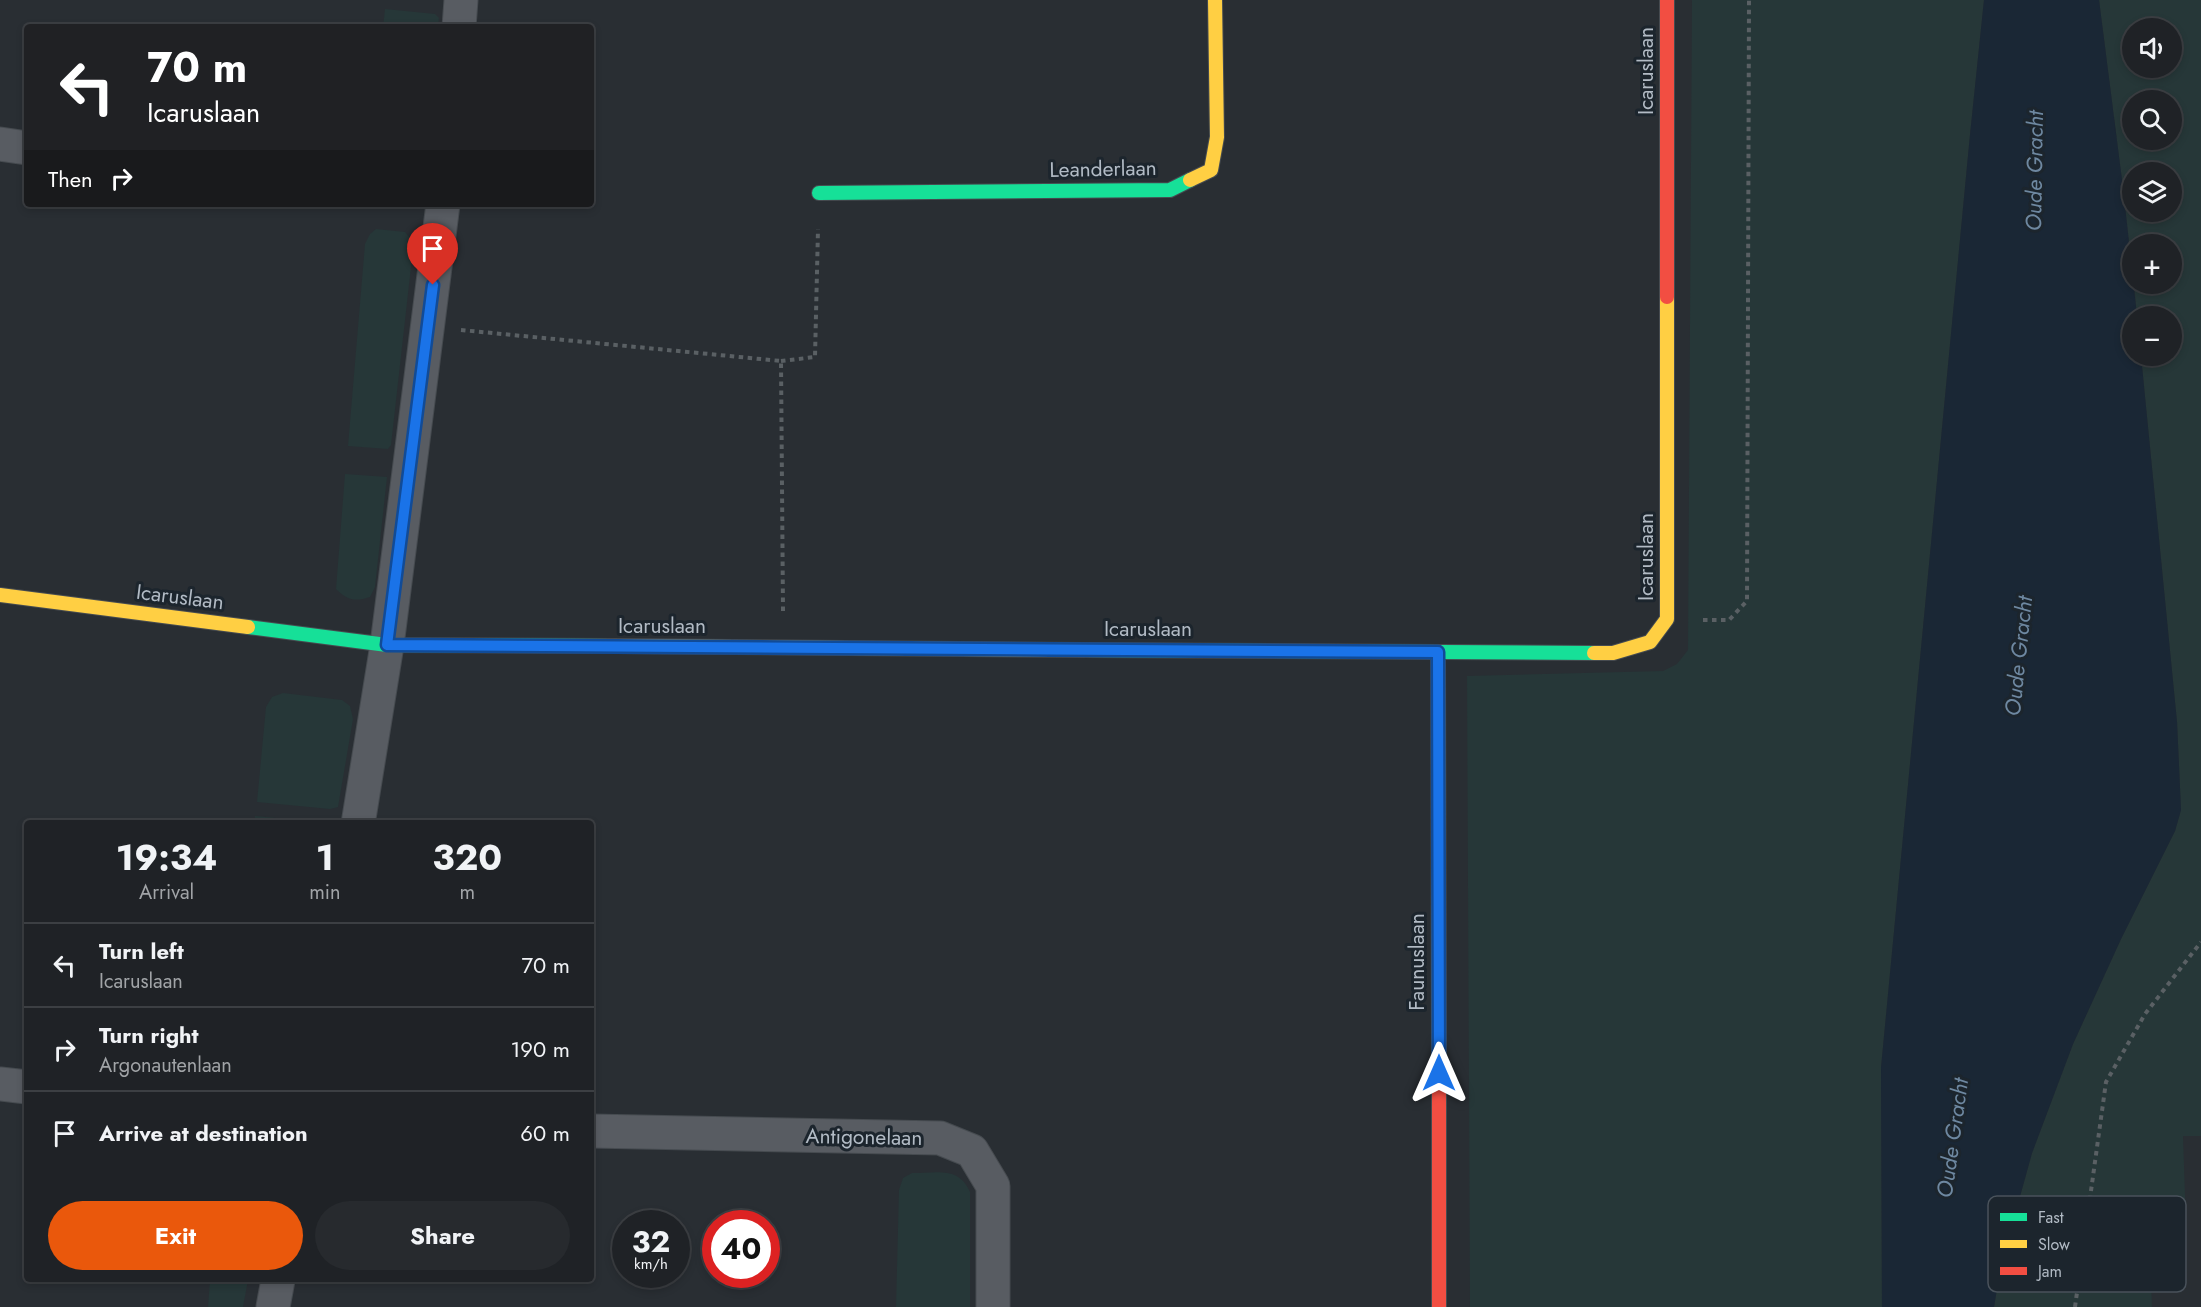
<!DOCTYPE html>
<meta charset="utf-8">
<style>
:root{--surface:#1f2226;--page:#272a2e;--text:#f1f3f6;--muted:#a1a4a7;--line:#3c3f43;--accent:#ea580c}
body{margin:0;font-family:Jost,sans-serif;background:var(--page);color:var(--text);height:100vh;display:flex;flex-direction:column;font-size:22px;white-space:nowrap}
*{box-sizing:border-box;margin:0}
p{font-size:20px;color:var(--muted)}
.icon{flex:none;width:33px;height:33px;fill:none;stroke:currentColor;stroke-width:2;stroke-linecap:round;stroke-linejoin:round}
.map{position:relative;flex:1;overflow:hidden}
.details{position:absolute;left:24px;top:820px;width:570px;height:462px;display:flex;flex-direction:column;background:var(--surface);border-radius:6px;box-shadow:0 3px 9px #0003,0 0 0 2px var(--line)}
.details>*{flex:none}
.hud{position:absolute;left:24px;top:24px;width:570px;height:183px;border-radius:6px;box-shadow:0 3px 9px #0003,0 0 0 2px var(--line);background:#202124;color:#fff;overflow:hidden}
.buttons{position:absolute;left:2122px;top:18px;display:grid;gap:12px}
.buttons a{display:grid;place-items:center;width:60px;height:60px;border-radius:50%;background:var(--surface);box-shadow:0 3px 9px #0003,0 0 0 2px var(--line);font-size:30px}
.speed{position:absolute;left:612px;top:1210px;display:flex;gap:12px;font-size:30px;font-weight:700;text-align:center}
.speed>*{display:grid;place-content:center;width:78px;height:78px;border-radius:50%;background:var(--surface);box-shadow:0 3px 9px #0003,0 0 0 2px var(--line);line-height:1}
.speed small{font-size:15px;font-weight:400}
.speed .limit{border:9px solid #d22;background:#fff;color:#111}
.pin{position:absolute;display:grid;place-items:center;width:51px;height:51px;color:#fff;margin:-62px -26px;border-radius:50% 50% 50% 0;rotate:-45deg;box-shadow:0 0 6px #0007}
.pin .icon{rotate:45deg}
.me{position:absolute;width:66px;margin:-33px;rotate:0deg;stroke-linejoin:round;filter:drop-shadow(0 0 4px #0008)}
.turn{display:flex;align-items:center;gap:21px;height:126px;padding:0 24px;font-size:27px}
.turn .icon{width:78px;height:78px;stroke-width:2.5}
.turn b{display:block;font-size:42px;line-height:51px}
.then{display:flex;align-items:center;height:57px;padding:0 24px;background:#0003;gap:12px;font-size:22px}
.eta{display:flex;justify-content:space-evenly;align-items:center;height:102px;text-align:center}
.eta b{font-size:36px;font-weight:700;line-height:42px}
.button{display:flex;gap:12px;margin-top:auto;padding:12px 24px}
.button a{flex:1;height:69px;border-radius:36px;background:var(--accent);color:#fff;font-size:24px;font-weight:700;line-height:69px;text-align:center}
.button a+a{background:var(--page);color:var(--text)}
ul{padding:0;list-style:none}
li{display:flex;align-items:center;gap:18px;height:84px;padding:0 24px;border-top:2px solid var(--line)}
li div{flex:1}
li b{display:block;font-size:22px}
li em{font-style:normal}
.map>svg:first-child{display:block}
.green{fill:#263738;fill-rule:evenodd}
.water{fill:#1a2735}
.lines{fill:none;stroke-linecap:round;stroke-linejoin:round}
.street-casing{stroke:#464b50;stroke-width:35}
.fast-casing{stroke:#464b50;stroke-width:16}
.slow-casing{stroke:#464b50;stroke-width:16}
.jam-casing{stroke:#464b50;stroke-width:16}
.path{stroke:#5a6064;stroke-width:4;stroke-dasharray:4.5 4.5;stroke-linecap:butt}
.street{stroke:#585c62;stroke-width:33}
.fast{stroke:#16e098;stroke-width:14}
.slow{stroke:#ffcf43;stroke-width:14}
.jam{stroke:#f24e42;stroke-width:14}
.route-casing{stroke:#114b97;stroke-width:15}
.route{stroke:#1a73e8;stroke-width:10}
.labels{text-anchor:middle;stroke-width:6;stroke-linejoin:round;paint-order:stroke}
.street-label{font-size:21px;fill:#b2bbc5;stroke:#1c252d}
.water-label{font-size:22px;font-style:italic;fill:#6e88a1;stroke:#1c252d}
.key{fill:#1c252d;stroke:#49525b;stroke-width:1.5}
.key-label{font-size:16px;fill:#b2bbc5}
</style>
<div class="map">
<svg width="2201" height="1307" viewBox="0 0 2201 1307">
<rect width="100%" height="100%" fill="#292e33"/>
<path class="green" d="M 1692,0 L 1984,0 L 1970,135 L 1881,1068 L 1882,1307 L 1470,1307 L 1467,676 L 1663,671 L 1677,664 L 1688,650 Z
M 2099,0 L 2201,0 L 2201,1136 L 2183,1136 L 2186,1225 L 2149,1227 L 2152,1307 L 1994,1307 L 2001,1265 L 2032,1153 L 2073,1044 L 2121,939 L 2175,831 L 2181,810 L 2177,722 L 2141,356 L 2172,356 L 2172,316 L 2137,316 L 2134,284 L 2172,284 L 2172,244 L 2133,244 L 2133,278 L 2123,188 ZM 2133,28 L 2172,28 L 2172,68 L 2133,68 ZM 2133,100 L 2172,100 L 2172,140 L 2133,140 ZM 2133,172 L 2172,172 L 2172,212 L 2133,212 Z
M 385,9 L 435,14 L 439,18 L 438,27 L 383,27 Z
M 376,229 L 405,232 L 411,239 L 413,249 L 391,445 L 388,449 L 348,446 L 365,244 L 370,234 Z
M 345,474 L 387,477 L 375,587 L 370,597 C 355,602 347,600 336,589 Z
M 283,693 L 342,700 L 350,706 L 353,719 L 338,807 L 330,809 L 257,802 L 266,707 L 272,697 Z
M 255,816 L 329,823 L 255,823 Z
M 912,1173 C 937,1173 959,1166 970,1192 L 970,1307 L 896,1307 L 899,1190 L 903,1178 Z
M 210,1280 L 248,1280 L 243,1307 L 208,1307 Z"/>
<path class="water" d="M 1984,0 L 2099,0 L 2123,188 L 2137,316 L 2133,316 L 2133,356 L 2141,356 L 2177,722 L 2181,810 L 2175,831 L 2121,939 L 2073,1044 L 2032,1153 L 2001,1265 L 1994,1307 L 1882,1307 L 1881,1068 L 1970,135 Z"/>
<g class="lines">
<g class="street-casing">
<path id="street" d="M 459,27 L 461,0
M 0,144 L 27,148
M 358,824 L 387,645 L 443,204
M 0,1084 L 27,1087
M 591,1131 L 940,1138 L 972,1151 L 993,1186 L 993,1307
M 273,1307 L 278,1280"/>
</g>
<g class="fast-casing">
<path id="fast" d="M 819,193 L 1170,190 L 1190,180
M 248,627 L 387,645 L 613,646
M 1085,650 L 1594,653"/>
</g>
<g class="slow-casing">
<path id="slow" d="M 1190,180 L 1211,170 L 1217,137 L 1215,0
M 0,595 L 248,627
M 613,646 L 1085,650
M 1438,652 L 1439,1063
M 1594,653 L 1613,653 L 1650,642 L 1667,619 L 1667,297"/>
</g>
<g class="jam-casing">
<path id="jam" d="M 1667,0 L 1667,297
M 1439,1063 L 1439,1307"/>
</g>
<path class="path" d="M 461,330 L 781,361 L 783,611
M 781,361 L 815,357 L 818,229
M 1703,620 L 1729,620 L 1747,601 L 1749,0
M 2075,1307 L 2106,1082 L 2145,1014 L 2201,942"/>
<use href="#street" class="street"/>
<use href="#fast" class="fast"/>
<use href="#slow" class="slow"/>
<use href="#jam" class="jam"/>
</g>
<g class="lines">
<g class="route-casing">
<path id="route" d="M 433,285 L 387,645 L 1438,652 L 1439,1073"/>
</g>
<use href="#route" class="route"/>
</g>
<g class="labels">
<g class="street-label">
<text transform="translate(1646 71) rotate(-90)" y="7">Icaruslaan</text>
<text transform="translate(1103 169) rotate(-1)" y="7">Leanderlaan</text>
<text transform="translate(1646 557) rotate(-90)" y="7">Icaruslaan</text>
<text transform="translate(180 597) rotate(7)" y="7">Icaruslaan</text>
<text x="662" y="633">Icaruslaan</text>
<text x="1148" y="636">Icaruslaan</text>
<text transform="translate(1417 962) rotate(-90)" y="7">Faunuslaan</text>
<text transform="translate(864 1137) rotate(1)" y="7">Antigonelaan</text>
</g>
<g class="water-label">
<text transform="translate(2034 171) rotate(-89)" y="8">Oude Gracht</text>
<text transform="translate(2018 656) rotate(-84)" y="8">Oude Gracht</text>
<text transform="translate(1952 1138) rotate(-82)" y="8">Oude Gracht</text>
</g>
</g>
<rect x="1988" y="1196" width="198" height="96" rx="9" class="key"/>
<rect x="2000" y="1213" width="27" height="8" fill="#16e098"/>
<rect x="2000" y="1240" width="27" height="8" fill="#ffcf43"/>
<rect x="2000" y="1267" width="27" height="8" fill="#f24e42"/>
<g class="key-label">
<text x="2038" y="1223">Fast</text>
<text x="2038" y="1250">Slow</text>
<text x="2038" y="1277">Jam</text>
</g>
</svg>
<div class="buttons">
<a><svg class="icon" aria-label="sound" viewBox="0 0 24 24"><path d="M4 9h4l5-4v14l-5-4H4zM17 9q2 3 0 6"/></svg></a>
<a><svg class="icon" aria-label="search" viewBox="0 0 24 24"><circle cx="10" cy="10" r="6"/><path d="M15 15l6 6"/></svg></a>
<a><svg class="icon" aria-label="layers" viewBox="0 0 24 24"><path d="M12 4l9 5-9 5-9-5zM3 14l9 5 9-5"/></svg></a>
<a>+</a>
<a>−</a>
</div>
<div class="speed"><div>32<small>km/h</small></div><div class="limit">40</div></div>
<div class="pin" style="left:433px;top:285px;background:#d93025"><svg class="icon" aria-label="arrive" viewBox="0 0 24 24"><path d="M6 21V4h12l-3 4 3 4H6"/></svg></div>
<svg class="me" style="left:1439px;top:1073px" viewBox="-20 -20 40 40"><path d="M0-17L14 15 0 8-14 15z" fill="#1a73e8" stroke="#fff" stroke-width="4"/></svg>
<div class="hud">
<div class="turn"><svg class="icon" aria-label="left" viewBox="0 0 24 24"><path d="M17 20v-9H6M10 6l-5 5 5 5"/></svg><div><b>70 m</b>Icaruslaan</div></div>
<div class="then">Then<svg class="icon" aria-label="right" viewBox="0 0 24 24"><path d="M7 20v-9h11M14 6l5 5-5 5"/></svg></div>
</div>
<section class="details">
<div class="eta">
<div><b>19:34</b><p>Arrival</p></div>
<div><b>1</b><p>min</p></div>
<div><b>320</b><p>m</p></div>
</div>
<ul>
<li><svg class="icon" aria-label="left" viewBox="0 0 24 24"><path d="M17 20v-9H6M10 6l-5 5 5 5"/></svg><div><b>Turn left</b><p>Icaruslaan</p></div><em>70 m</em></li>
<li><svg class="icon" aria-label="right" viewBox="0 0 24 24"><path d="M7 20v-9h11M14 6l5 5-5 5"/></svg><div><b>Turn right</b><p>Argonautenlaan</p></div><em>190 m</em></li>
<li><svg class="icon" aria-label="arrive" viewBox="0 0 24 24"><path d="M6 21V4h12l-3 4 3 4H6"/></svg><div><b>Arrive at destination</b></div><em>60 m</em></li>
</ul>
<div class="button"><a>Exit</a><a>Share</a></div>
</section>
</div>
